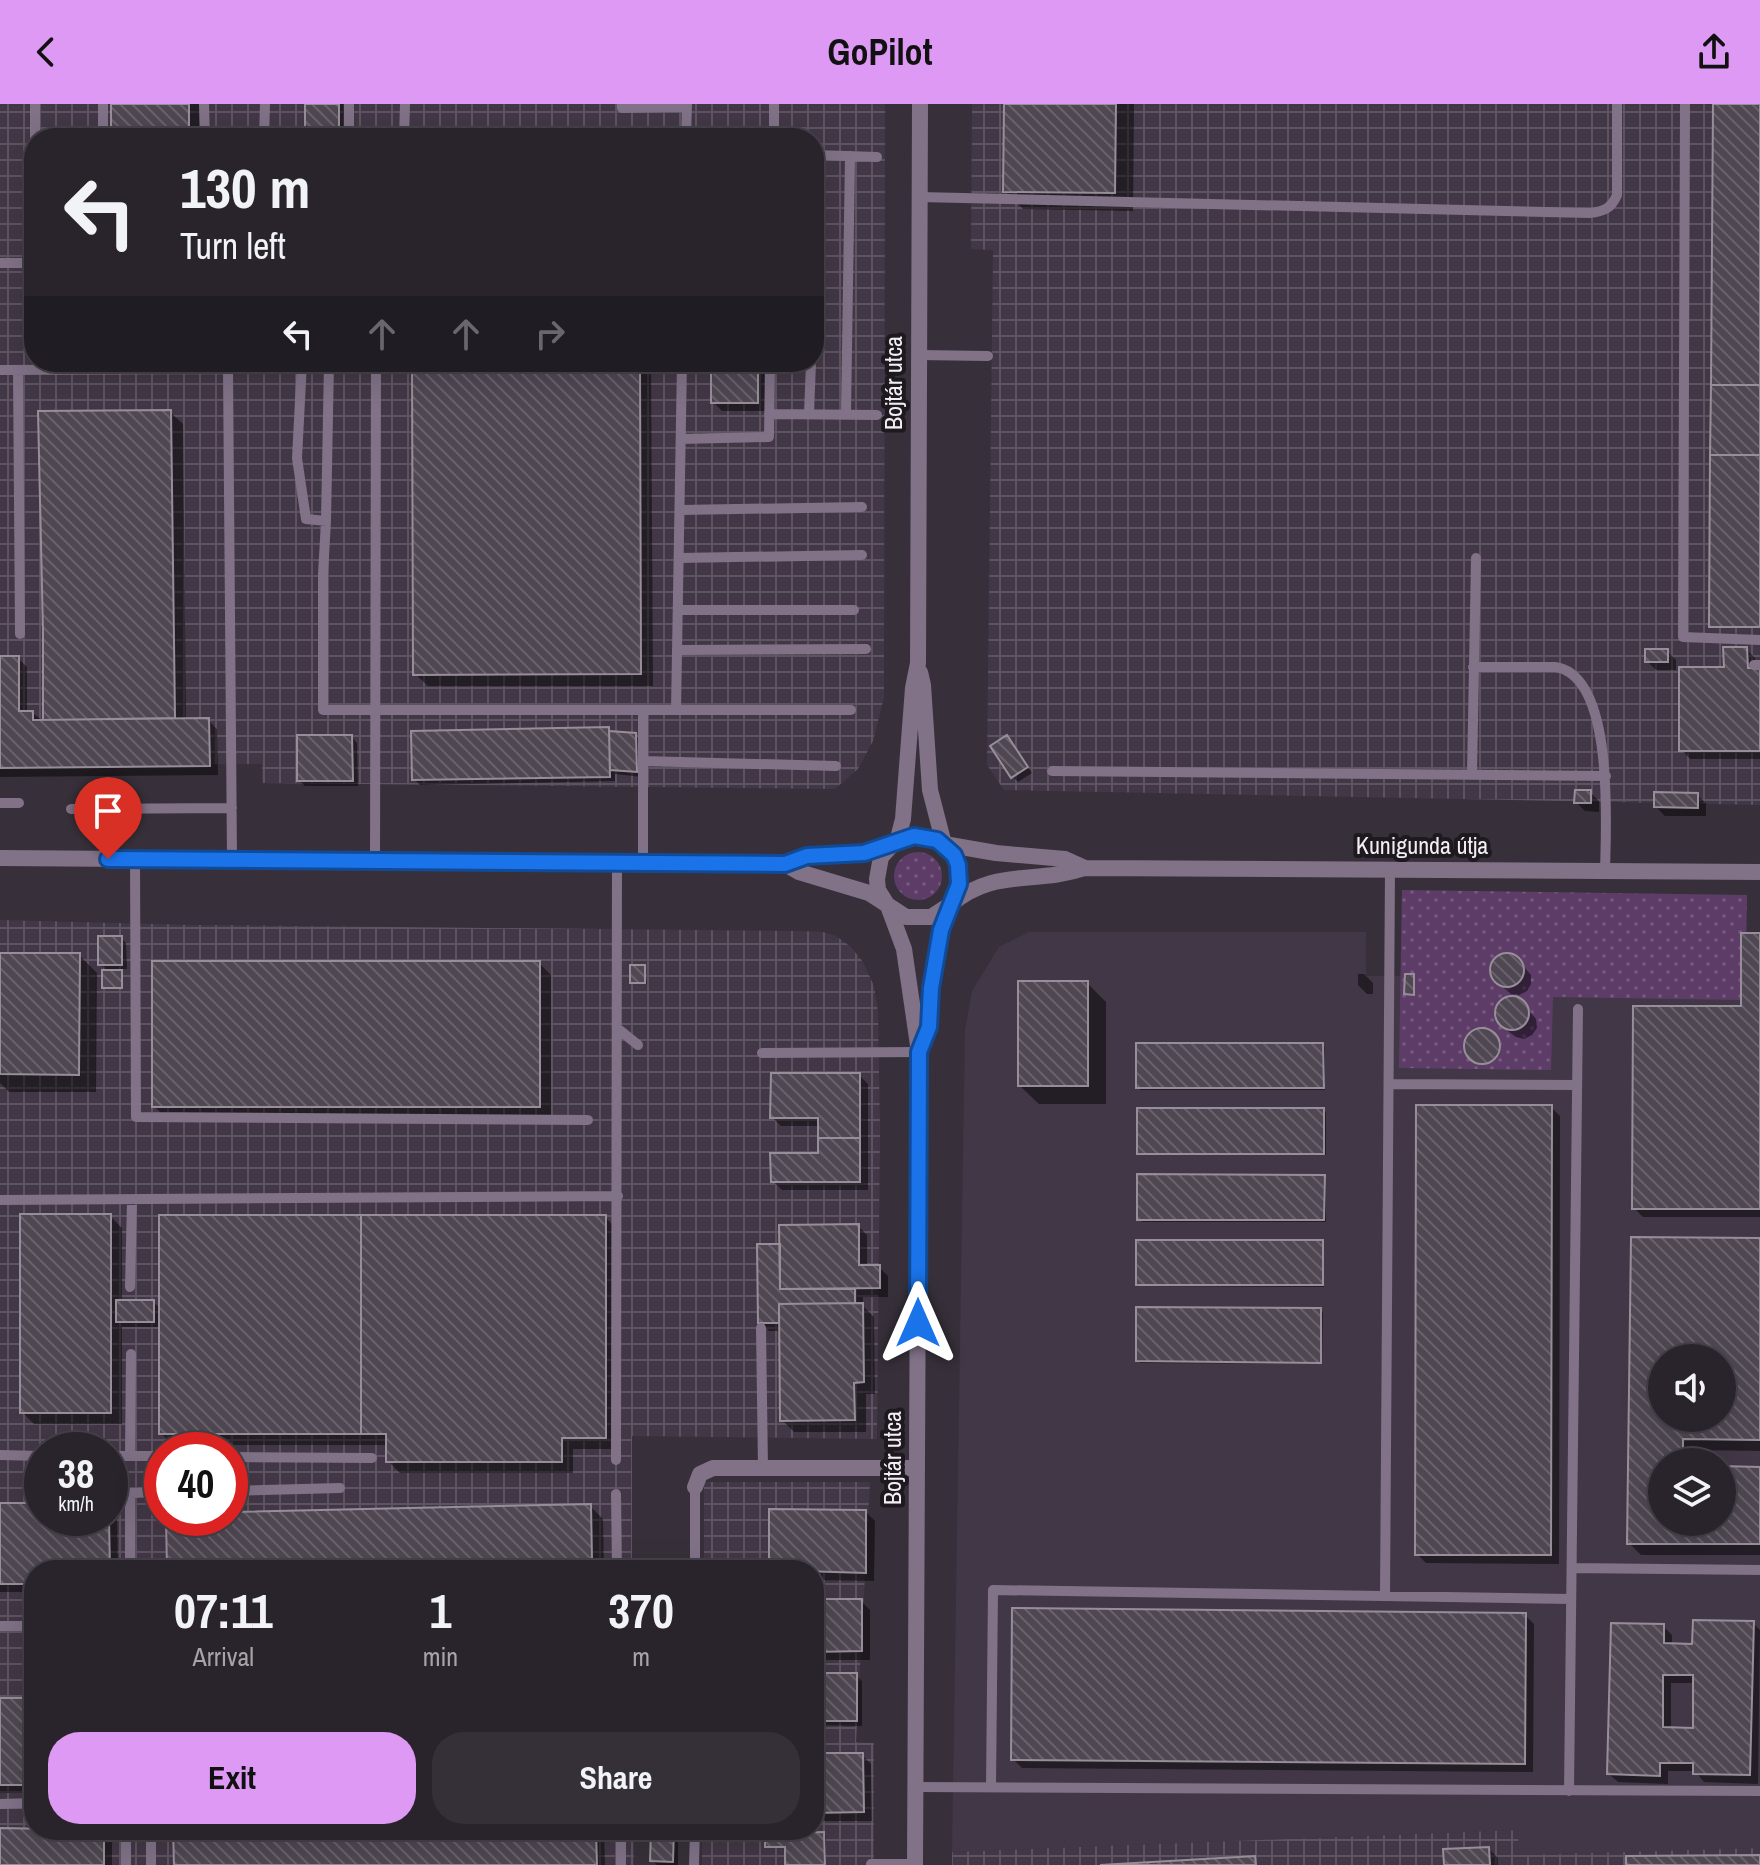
<!DOCTYPE html>
<meta charset="utf-8">
<style>
:root{--surface:#29242c;--page:#353038;--text:#f1f3f6;--muted:#a5a4a9;--line:#454148;--accent:#dd99f3}
body{margin:0;font-family:"Archivo Narrow",sans-serif;background:var(--page);color:var(--text);height:100vh;display:flex;flex-direction:column;font-size:30px;white-space:nowrap}
*{box-sizing:border-box;margin:0}
p{font-size:26px;color:var(--muted)}
.icon{flex:none;width:44px;height:44px;fill:none;stroke:currentColor;stroke-width:2;stroke-linecap:round;stroke-linejoin:round}
.map{position:relative;flex:1;overflow:hidden}
.drawer{position:absolute;left:24px;top:1456px;width:800px;height:280px;display:flex;flex-direction:column;background:var(--surface);border-radius:32px;box-shadow:0 8px 32px #0002,0 0 0 2px var(--line)}
.drawer>*{flex:none}
.guide{position:absolute;left:24px;top:24px;width:800px;height:244px;border-radius:32px;box-shadow:0 8px 32px #0002,0 0 0 2px var(--line);background:#29242c;color:var(--text);overflow:hidden}
.fabs{position:absolute;left:1648px;top:1240px;display:grid;gap:16px}
.fabs a{display:grid;place-items:center;width:88px;height:88px;border-radius:50%;background:var(--surface);box-shadow:0 8px 32px #0002,0 0 0 2px var(--line);font-size:40px}
.speed{position:absolute;left:24px;top:1328px;display:flex;gap:16px;font-size:40px;font-weight:700;text-align:center}
.speed>*{display:grid;place-content:center;width:104px;height:104px;border-radius:50%;background:var(--surface);box-shadow:0 8px 32px #0002,0 0 0 2px var(--line);line-height:1}
.speed small{font-size:20px;font-weight:400}
.speed .limit{border:12px solid #d22;background:#fff;color:#111}
.pin{position:absolute;display:grid;place-items:center;width:68px;height:68px;color:#fff;margin:-82px -34px;border-radius:50% 50% 50% 0;rotate:-45deg;box-shadow:0 0 8px #0007}
.pin .icon{rotate:45deg}
.me{position:absolute;width:88px;margin:-44px;rotate:0deg;stroke-linejoin:round;filter:drop-shadow(0 0 6px #0008)}
.turn{display:flex;align-items:center;gap:28px;height:168px;padding:0 24px;font-size:36px}
.turn .icon{width:104px;height:104px;stroke-width:2.5}
.turn b{display:block;font-size:56px;line-height:68px}
.lanes{display:flex;align-items:center;height:76px;padding:0 24px;background:#0003;justify-content:center;gap:40px;direction:ltr}
.lanes .off{opacity:.35}
.eta{display:flex;justify-content:space-evenly;align-items:center;height:136px;text-align:center}
.eta b{font-size:48px;font-weight:800;line-height:56px}
.primary-button{display:flex;gap:16px;margin-top:auto;padding:16px 24px}
.primary-button a{flex:1;height:92px;border-radius:32px;background:var(--accent);color:#111;font-size:32px;font-weight:800;line-height:92px;text-align:center}
.primary-button a+a{background:var(--page);color:var(--text)}
header{display:flex;justify-content:space-between;align-items:center;height:104px;padding:0 24px;background:var(--accent);color:#111;font-size:36px;font-weight:800}
.map>svg:first-child{display:block}
.built{fill:#423746;fill-rule:evenodd}
.industrial{fill:url(#industrial-grid);fill-rule:evenodd}
.grass{fill:url(#grass-dots)}
.shadow{fill:#0007;fill-rule:evenodd}
.building{fill:url(#building-back-hatch);stroke:#978e99;stroke-width:2;fill-rule:evenodd}
.lines{fill:none;stroke-linecap:round;stroke-linejoin:round}
.service{stroke:#817287;stroke-width:10}
.minor{stroke:#817287;stroke-width:16}
.tertiary{stroke:#817287;stroke-width:16}
.route-casing{stroke:#114b97;stroke-width:20}
.route{stroke:#1a73e8;stroke-width:14}
.labels{text-anchor:middle;stroke-width:8;stroke-linejoin:round;paint-order:stroke}
.street-label{font-size:24px;fill:#f2eef4;stroke:#1d191e}
</style>
<header><svg class="icon" aria-label="back" viewBox="0 0 24 24"><path d="M15 5l-7 7 7 7"/></svg>GoPilot<svg class="icon" aria-label="share" viewBox="0 0 24 24"><path d="M12 15V3M7 8l5-5 5 5M5 13v7h14v-7"/></svg></header>
<div class="map">
<svg width="1760" height="1761" viewBox="0 0 1760 1761">
<defs>
<pattern id="industrial-grid" width="8" height="8" patternUnits="userSpaceOnUse" patternTransform="scale(2)"><rect width="8" height="8" fill="#423746"/><path d="M0 4h8M4 0v8" fill="none" stroke="#5e5461"/></pattern>
<pattern id="grass-dots" width="8" height="8" patternUnits="userSpaceOnUse" patternTransform="scale(2)"><rect width="8" height="8" fill="#5d3d68"/><path d="M2 2h.1M6 6h.1" fill="none" stroke="#75597e" stroke-width="1.8" stroke-linecap="round"/></pattern>
<pattern id="building-back-hatch" width="6" height="6" patternUnits="userSpaceOnUse" patternTransform="scale(2)"><rect width="6" height="6" fill="#4f4752"/><path d="M-1 5l2 2M0 0l6 6M5-1l2 2" fill="none" stroke="#69626c"/></pattern>
</defs>
<rect width="100%" height="100%" fill="#37303a"/>
<path class="built" d="M 1029,828 L 1366,828 L 1366,872 L 1402,872 L 1760,830 L 1760,1744 L 1518,1751 L 1518,1726 L 952,1748 L 965,926 L 972,887 L 999,843 ZM 1662,1254 L 1722,1254 L 1722,1314 L 1662,1314 ZM 1662,1358 L 1722,1358 L 1722,1418 L 1662,1418 Z"/>
<path class="industrial" d="M 0,0 L 885,0 L 884,593 L 873,637 L 858,665 L 835,685 L 262,679 L 262,660 L 0,662 ZM 34,34 L 814,34 L 814,258 L 34,258 Z
M 972,0 L 1760,0 L 1760,701 L 1004,686 L 987,661 L 993,146 L 971,145 Z
M 0,816 L 193,821 L 799,827 L 823,828 L 836,832 L 851,843 L 863,858 L 874,882 L 878,908 L 880,1025 L 877,1335 L 632,1332 L 632,1466 L 34,1466 L 34,1726 L 634,1726 L 634,1761 L 0,1761 ZM 42,1346 L 110,1346 L 110,1414 L 42,1414 ZM 162,1346 L 230,1346 L 230,1414 L 162,1414 Z
M 704,1378 L 870,1378 L 856,1638 L 874,1639 L 874,1761 L 702,1761 L 702,1726 L 814,1726 L 814,1466 L 704,1466 Z
M 1518,1726 L 1519,1751 L 1760,1744 L 1760,1761 L 952,1761 L 952,1748 Z"/>
<path class="grass" d="M894 772a24 24 0 1 1 48 0a24 24 0 1 1-48 0Z
M 1402,786 L 1747,791 L 1745,896 L 1553,893 L 1551,966 L 1399,964 Z"/>
<path class="shadow" d="M 113,0 L 200,0 L 201,34 L 113,34 Z
M 307,0 L 347,0 L 347,34 L 307,34 Z
M 1006,0 L 1134,0 L 1133,107 L 1023,105 L 1005,87 Z
M 1715,0 L 1760,0 L 1760,524 L 1713,524 L 1711,522 Z
M 414,258 L 651,258 L 653,582 L 428,582 L 415,570 Z
M 713,258 L 766,258 L 766,307 L 722,307 L 713,298 Z
M 170,308 L 183,320 L 186,616 L 208,616 L 217,625 L 218,671 L 0,673 L 0,554 L 18,554 L 27,563 L 27,609 L 32,609 L 45,618 Z
M 1746,545 L 1755,554 L 1755,566 L 1760,566 L 1760,655 L 1690,655 L 1682,646 L 1726,565 Z
M 1667,547 L 1676,556 L 1676,566 L 1656,566 L 1647,557 Z
M 608,625 L 612,629 L 635,631 L 641,637 L 642,673 L 615,670 L 615,677 L 420,681 L 414,675 Z
M 352,633 L 357,639 L 358,682 L 305,682 L 299,676 Z
M 1012,639 L 1032,669 L 1018,678 L 1013,673 Z
M 1590,688 L 1599,697 L 1599,708 L 1585,707 L 1576,698 Z
M 1697,691 L 1706,699 L 1706,712 L 1665,712 L 1656,703 Z
M 1760,831 L 1760,1113 L 1643,1113 L 1634,1104 L 1743,904 Z
M 121,834 L 126,839 L 127,865 L 118,865 L 123,870 L 123,885 L 106,885 L 104,883 L 108,868 L 100,860 Z
M 0,851 L 79,851 L 97,869 L 96,988 L 9,988 L 0,979 Z
M 1508,851 L 1516,854 L 1531,871 L 1531,880 L 1527,887 L 1519,891 L 1511,890 L 1504,884 L 1494,874 L 1492,866 L 1494,858 L 1500,852 Z
M 539,859 L 551,871 L 551,1014 L 166,1014 L 154,1002 Z
M 644,863 L 647,880 L 634,880 L 632,878 Z
M 1358,870 L 1364,870 L 1373,879 L 1373,890 L 1367,890 L 1358,881 Z
M 1087,879 L 1106,898 L 1106,1000 L 1039,1000 L 1020,982 Z
M 1514,894 L 1522,898 L 1536,915 L 1537,924 L 1532,931 L 1524,935 L 1516,933 L 1509,928 L 1499,918 L 1497,909 L 1499,901 L 1506,896 Z
M1467 943a17 17 0 1 1 34 0a17 17 0 1 1-34 0Z
M 1323,941 L 1325,943 L 1325,986 L 1140,986 L 1138,983 Z
M 859,971 L 868,980 L 868,1086 L 782,1086 L 773,1077 L 820,1051 L 820,1022 L 781,1022 L 772,1013 Z
M 1551,1003 L 1560,1012 L 1559,1460 L 1426,1459 L 1417,1450 Z
M 1324,1006 L 1326,1008 L 1326,1051 L 1141,1051 L 1139,1049 Z
M 1324,1073 L 1326,1075 L 1326,1118 L 1142,1118 L 1139,1115 Z
M 110,1112 L 122,1124 L 122,1198 L 153,1198 L 161,1205 L 605,1113 L 617,1125 L 617,1345 L 573,1345 L 573,1369 L 400,1369 L 388,1357 L 388,1341 L 173,1341 L 161,1329 L 161,1223 L 122,1223 L 122,1320 L 34,1320 L 22,1308 Z
M 858,1122 L 867,1131 L 867,1163 L 879,1163 L 888,1172 L 888,1193 L 863,1193 L 863,1202 L 874,1213 L 875,1290 L 866,1290 L 866,1328 L 794,1328 L 782,1316 L 781,1227 L 769,1227 L 760,1218 L 782,1142 Z
M 1633,1135 L 1760,1136 L 1760,1347 L 1694,1346 L 1694,1358 L 1662,1358 L 1662,1418 L 1722,1418 L 1722,1364 L 1760,1365 L 1760,1451 L 1641,1451 L 1629,1439 ZM 1662,1254 L 1722,1254 L 1722,1314 L 1662,1314 Z
M 1322,1138 L 1324,1140 L 1324,1183 L 1140,1182 L 1138,1180 Z
M 1320,1206 L 1323,1209 L 1322,1260 L 1140,1259 L 1138,1256 Z
M 110,1372 L 124,1374 L 124,1392 L 110,1392 Z
M 0,1401 L 42,1401 L 42,1414 L 110,1414 L 110,1401 L 117,1409 L 118,1466 L 34,1466 L 34,1488 L 0,1488 Z
M 590,1402 L 603,1415 L 604,1466 L 169,1465 L 168,1414 Z
M 866,1408 L 875,1417 L 874,1477 L 814,1476 L 814,1466 Z
M 814,1497 L 861,1497 L 870,1506 L 870,1556 L 814,1556 Z
M 1525,1511 L 1534,1520 L 1533,1668 L 1022,1664 L 1013,1655 Z
M 1753,1519 L 1760,1526 L 1758,1680 L 1704,1678 L 1695,1667 L 1668,1667 L 1668,1680 L 1618,1678 L 1609,1670 L 1663,1522 L 1672,1531 L 1672,1542 L 1694,1542 ZM 1671,1579 L 1695,1579 L 1695,1626 L 1671,1626 Z
M 814,1571 L 856,1571 L 862,1577 L 862,1622 L 814,1621 Z
M 0,1596 L 34,1596 L 34,1689 L 0,1689 Z
M 814,1651 L 862,1651 L 871,1660 L 872,1717 L 814,1717 Z
M 0,1726 L 103,1726 L 112,1734 L 112,1761 L 0,1761 Z
M 175,1726 L 604,1726 L 605,1761 L 176,1761 Z
M 658,1726 L 682,1726 L 671,1726 L 678,1734 L 678,1761 L 657,1761 L 652,1756 Z
M 823,1730 L 826,1732 L 826,1761 L 787,1761 L 787,1744 L 769,1744 L 767,1742 Z
M 1489,1745 L 1498,1754 L 1498,1761 L 1446,1761 Z"/>
<path class="building" d="M 111,0 L 189,0 L 189,34 L 111,34 Z
M 305,0 L 339,0 L 339,34 L 305,34 Z
M 1004,0 L 1116,0 L 1115,89 L 1003,88 Z
M 1713,0 L 1760,0 L 1760,281 L 1711,281 Z
M 412,258 L 640,258 L 641,570 L 413,571 Z
M 711,258 L 758,258 L 758,299 L 711,299 Z
M 1711,281 L 1760,281 L 1760,351 L 1710,351 Z
M 171,306 L 175,614 L 43,616 L 43,529 L 38,307 Z
M 1710,351 L 1760,351 L 1760,523 L 1709,523 Z
M 1723,543 L 1747,543 L 1748,564 L 1760,564 L 1760,647 L 1679,647 L 1679,563 L 1724,563 Z
M 1645,545 L 1668,545 L 1668,558 L 1645,558 Z
M 0,552 L 19,552 L 19,607 L 33,607 L 33,616 L 209,614 L 210,662 L 0,664 Z
M 609,623 L 610,673 L 412,676 L 411,627 Z
M 609,627 L 636,629 L 637,668 L 610,666 Z
M 297,631 L 352,631 L 353,677 L 297,677 Z
M 1007,631 L 1028,663 L 1011,674 L 990,642 Z
M 1575,686 L 1591,686 L 1591,699 L 1574,699 Z
M 1654,688 L 1698,689 L 1698,704 L 1654,703 Z
M 1741,829 L 1760,829 L 1760,1105 L 1632,1105 L 1633,902 L 1741,902 Z
M 98,832 L 122,832 L 122,861 L 98,861 Z
M 0,849 L 80,849 L 79,971 L 0,970 Z
M1490 866a17 17 0 1 1 34 0a17 17 0 1 1-34 0Z
M 152,857 L 540,857 L 540,1003 L 152,1003 Z
M 630,861 L 645,861 L 645,879 L 630,879 Z
M 102,866 L 122,866 L 122,884 L 102,884 Z
M 1405,870 L 1414,870 L 1414,891 L 1404,890 Z
M 1018,877 L 1088,877 L 1088,982 L 1018,982 Z
M1495 909a17 17 0 1 1 34 0a17 17 0 1 1-34 0Z
M1464 942a18 18 0 1 1 36 0a18 18 0 1 1-36 0Z
M 1136,939 L 1323,939 L 1324,984 L 1136,984 Z
M 771,969 L 860,969 L 860,1034 L 818,1034 L 818,1014 L 770,1014 Z
M 1416,1001 L 1552,1001 L 1551,1451 L 1415,1451 Z
M 1137,1004 L 1324,1004 L 1324,1050 L 1137,1050 Z
M 818,1034 L 860,1034 L 860,1078 L 771,1078 L 770,1049 L 818,1049 Z
M 1137,1070 L 1325,1071 L 1324,1116 L 1137,1116 Z
M 20,1110 L 111,1110 L 111,1309 L 20,1309 Z
M 159,1111 L 361,1111 L 361,1330 L 159,1330 Z
M 361,1111 L 606,1111 L 606,1334 L 562,1334 L 562,1358 L 386,1358 L 386,1330 L 361,1330 Z
M 859,1120 L 859,1161 L 880,1161 L 880,1184 L 780,1185 L 779,1121 Z
M 1631,1133 L 1760,1134 L 1760,1336 L 1683,1335 L 1683,1358 L 1662,1358 L 1662,1418 L 1722,1418 L 1722,1362 L 1760,1363 L 1760,1440 L 1627,1440 ZM 1662,1254 L 1722,1254 L 1722,1314 L 1662,1314 Z
M 1136,1136 L 1323,1136 L 1323,1181 L 1136,1181 Z
M 757,1140 L 780,1140 L 780,1185 L 855,1185 L 855,1199 L 779,1200 L 779,1219 L 758,1219 Z
M 116,1196 L 154,1196 L 154,1218 L 116,1218 Z
M 863,1199 L 864,1278 L 854,1279 L 855,1316 L 780,1317 L 779,1200 Z
M 1136,1203 L 1321,1204 L 1321,1259 L 1136,1257 Z
M 110,1370 L 123,1370 L 123,1390 L 110,1390 Z
M 0,1399 L 42,1399 L 42,1414 L 109,1414 L 110,1466 L 34,1466 L 34,1480 L 0,1480 Z
M 591,1400 L 592,1456 L 167,1466 L 166,1414 L 230,1414 L 230,1408 Z
M 769,1405 L 866,1406 L 866,1469 L 769,1466 Z
M 814,1495 L 862,1495 L 862,1547 L 814,1548 Z
M 1012,1504 L 1526,1509 L 1525,1660 L 1011,1656 Z
M 1693,1516 L 1754,1517 L 1750,1671 L 1693,1670 L 1693,1659 L 1660,1659 L 1660,1672 L 1607,1670 L 1611,1519 L 1664,1520 L 1664,1539 L 1692,1540 ZM 1663,1571 L 1693,1571 L 1693,1624 L 1663,1623 Z
M 814,1569 L 857,1569 L 857,1617 L 814,1617 Z
M 0,1594 L 34,1594 L 34,1681 L 0,1681 Z
M 814,1649 L 863,1649 L 864,1708 L 814,1709 Z
M 0,1724 L 104,1726 L 104,1761 L 0,1761 Z
M 173,1726 L 596,1726 L 597,1761 L 174,1761 Z
M 651,1726 L 674,1726 L 673,1758 L 650,1757 Z
M 824,1728 L 825,1761 L 785,1761 L 785,1743 L 765,1743 L 765,1729 Z
M 1489,1743 L 1490,1761 L 1444,1761 L 1443,1745 Z
M 1760,1751 L 1760,1761 L 1626,1761 L 1626,1752 Z
M 1255,1752 L 1256,1761 L 1100,1761 Z"/>
<g class="lines">
<path class="service" d="M 35,0 L 35,34
M 103,0 L 103,34
M 204,0 L 205,34
M 349,0 L 349,34
M 622,0 L 622,4 L 687,3
M 1685,0 L 1683,533 L 1760,536
M 404,31 L 526,34
M 264,34 L 265,0
M 404,34 L 405,0
M 686,34 L 687,0
M 774,34 L 774,0
M 814,51 L 877,53
M 919,93 L 1590,109 C 1604,107 1611,105 1617,91 L 1617,0
M 814,116 L 816,51
M 0,159 L 34,159
M 919,251 L 988,252
M 302,258 L 297,354 L 306,415 L 326,417 L 329,258
M 0,266 L 228,265 L 232,756
M 18,266 L 20,530
M 769,310 L 877,311
M 809,310 L 811,258
M 846,310 L 850,52
M 681,335 L 769,333 L 770,258
M 680,406 L 862,403
M 326,417 L 323,470 L 323,606 L 851,606
M 679,454 L 862,451
M 678,506 L 854,506
M 677,546 L 866,545
M 1754,561 L 1760,561
M 1473,563 L 1555,563 C 1615,571 1606,722 1605,767
M 643,606 L 643,760
M 676,606 L 682,258
M 643,657 L 836,662
M 1052,667 L 1606,672
M 1472,671 L 1476,454
M 0,699 L 19,699
M 71,705 L 232,704
M 135,755 L 136,1013 L 588,1016
M 375,757 L 376,258
M 617,924 L 638,941
M 762,949 L 919,948
M 1389,980 L 1577,981
M 0,1096 L 618,1092
M 130,1183 L 132,1097
M 761,1224 L 763,1364
M 0,1351 L 42,1352
M 110,1352 L 162,1352
M 130,1352 L 131,1250
M 230,1353 L 372,1354
M 616,1356 L 617,759
M 695,1383 L 695,1466
M 230,1387 L 340,1384
M 616,1390 L 617,1466
M 1572,1464 L 1760,1466
M 130,1466 L 130,1389 L 162,1388
M 1385,1492 L 1390,766
M 0,1522 L 34,1522
M 991,1682 L 993,1486 L 1571,1495
M 916,1683 L 1760,1687
M 1569,1687 L 1578,905
M 0,1700 L 34,1699
M 151,1726 L 151,1761
M 621,1726 L 621,1761
M 871,1760 L 915,1760
M 126,1761 L 126,1726
M 694,1761 L 695,1726"/>
<path class="minor" d="M 944,740 L 996,749 L 1065,755 L 1085,764
M 950,801 C 995,763 1034,781 1085,764 L 1760,768
M 695,1383 L 700,1370 L 713,1364 L 917,1364"/>
<path class="tertiary" d="M 920,568 L 923,581 L 930,686 L 944,740
M 897,738 L 903,715 L 913,584 L 918,559 L 920,0
M 892,741 L 881,753 L 877,775 L 878,786 L 888,802 L 904,845 L 919,948 L 915,1761
M 0,754 L 785,760 C 792,757 800,753 808,752 C 826,748 845,751 863,749 C 892,744 922,717 948,744 C 955,751 960,761 960,771 C 961,785 953,793 948,805 C 943,816 941,829 938,840 C 931,877 932,913 919,948
M 785,760 L 799,768 L 869,789 L 906,813 L 931,813 L 948,802"/>
</g>
<g class="lines">
<g class="route-casing">
<path id="route" d="M 108,755 L 785,760 L 807,752 L 864,749 L 914,732 L 937,736 L 954,751 L 958,761 L 959,780 L 941,826 L 931,884 L 929,923 L 919,948 L 918,1219"/>
</g>
<use href="#route" class="route"/>
</g>
<g class="labels">
<g class="street-label">
<text transform="translate(894 279) rotate(-90)" y="8">Bojtár utca</text>
<text x="1422" y="750">Kunigunda útja</text>
<text transform="translate(893 1354) rotate(-90)" y="8">Bojtár utca</text>
</g>
</g>
</svg>
<div class="fabs">
<a><svg class="icon" aria-label="sound" viewBox="0 0 24 24"><path d="M4 9h4l5-4v14l-5-4H4zM17 9q2 3 0 6"/></svg></a>
<a><svg class="icon" aria-label="layers" viewBox="0 0 24 24"><path d="M12 4l9 5-9 5-9-5zM3 14l9 5 9-5"/></svg></a>
</div>
<div class="speed"><div>38<small>km/h</small></div><div class="limit">40</div></div>
<div class="pin" style="left:108px;top:755px;background:#d93025"><svg class="icon" aria-label="arrive" viewBox="0 0 24 24"><path d="M6 21V4h12l-3 4 3 4H6"/></svg></div>
<svg class="me" style="left:918px;top:1219px" viewBox="-20 -20 40 40"><path d="M0-17L14 15 0 8-14 15z" fill="#1a73e8" stroke="#fff" stroke-width="4"/></svg>
<div class="guide">
<div class="turn"><svg class="icon" aria-label="left" viewBox="0 0 24 24"><path d="M17 20v-9H6M10 6l-5 5 5 5"/></svg><div><b>130 m</b>Turn left</div></div>
<div class="lanes"><svg class="icon" aria-label="left" viewBox="0 0 24 24"><path d="M17 20v-9H6M10 6l-5 5 5 5"/></svg><svg class="icon off" aria-label="ahead" viewBox="0 0 24 24"><path d="M12 20V5M6 11l6-6 6 6"/></svg><svg class="icon off" aria-label="ahead" viewBox="0 0 24 24"><path d="M12 20V5M6 11l6-6 6 6"/></svg><svg class="icon off" aria-label="right" viewBox="0 0 24 24"><path d="M7 20v-9h11M14 6l5 5-5 5"/></svg></div>
</div>
<section class="drawer">
<div class="eta">
<div><b>07:11</b><p>Arrival</p></div>
<div><b>1</b><p>min</p></div>
<div><b>370</b><p>m</p></div>
</div>
<div class="primary-button"><a>Exit</a><a>Share</a></div>
</section>
</div>
